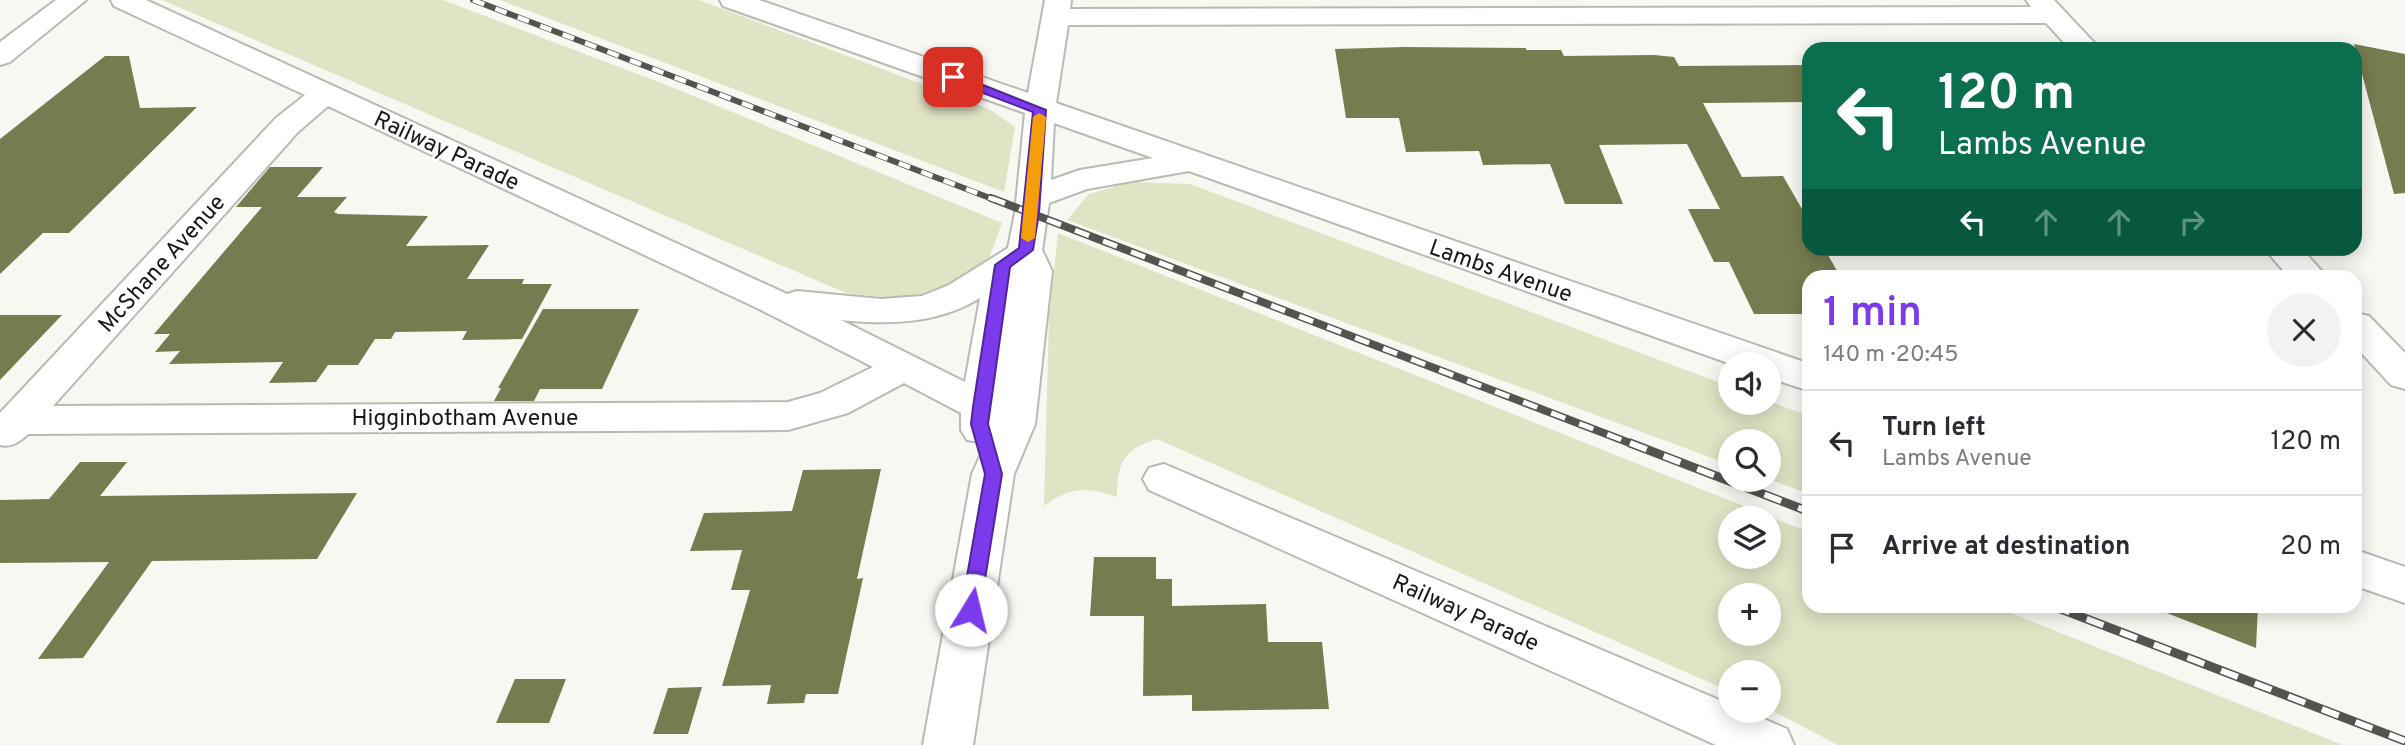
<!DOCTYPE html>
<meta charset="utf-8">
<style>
:root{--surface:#fff;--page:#f2f2f3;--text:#2b2b33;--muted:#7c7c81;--line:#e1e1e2;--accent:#7c3aed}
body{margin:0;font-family:Overpass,sans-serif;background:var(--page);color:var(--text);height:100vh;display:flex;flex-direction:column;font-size:26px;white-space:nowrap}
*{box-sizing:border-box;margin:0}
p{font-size:23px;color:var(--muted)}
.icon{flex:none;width:38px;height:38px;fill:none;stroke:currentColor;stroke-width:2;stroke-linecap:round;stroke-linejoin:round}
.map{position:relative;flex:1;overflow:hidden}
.details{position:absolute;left:1802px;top:270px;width:560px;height:343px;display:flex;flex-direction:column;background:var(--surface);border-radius:21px;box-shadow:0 4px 18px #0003}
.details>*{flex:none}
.guide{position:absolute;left:1802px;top:42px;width:560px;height:214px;border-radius:21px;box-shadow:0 4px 18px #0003;background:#0b6e4f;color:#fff;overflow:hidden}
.buttons{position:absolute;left:1718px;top:352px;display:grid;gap:14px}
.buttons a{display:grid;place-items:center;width:63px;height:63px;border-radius:50%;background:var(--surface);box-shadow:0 4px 18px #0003;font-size:35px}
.pin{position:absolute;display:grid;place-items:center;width:60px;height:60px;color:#fff;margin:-30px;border-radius:14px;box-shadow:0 4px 10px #0006}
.me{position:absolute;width:77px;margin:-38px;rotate:9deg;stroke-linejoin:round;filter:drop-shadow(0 0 5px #0008)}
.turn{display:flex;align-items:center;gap:24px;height:147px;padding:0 21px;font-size:32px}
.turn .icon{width:91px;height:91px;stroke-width:2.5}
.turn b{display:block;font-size:49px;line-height:60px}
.lanes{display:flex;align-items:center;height:66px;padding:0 21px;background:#0003;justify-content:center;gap:35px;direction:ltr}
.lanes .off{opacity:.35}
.round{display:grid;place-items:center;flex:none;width:74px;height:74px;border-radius:37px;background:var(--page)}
.head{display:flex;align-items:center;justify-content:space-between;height:119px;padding:0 21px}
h1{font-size:42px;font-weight:600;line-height:52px;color:var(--accent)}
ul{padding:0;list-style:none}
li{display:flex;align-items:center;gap:21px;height:105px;padding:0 21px;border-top:2px solid var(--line)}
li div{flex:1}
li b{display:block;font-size:26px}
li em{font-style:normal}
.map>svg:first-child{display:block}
.green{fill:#e0e4c5;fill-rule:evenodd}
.building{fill:#777c50}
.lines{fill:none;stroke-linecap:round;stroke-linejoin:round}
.minor-casing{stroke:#b9bab3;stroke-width:4}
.minor{fill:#fff;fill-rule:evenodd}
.rail-far2-casing{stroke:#535350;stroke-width:6}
.rail-far1-casing{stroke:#535350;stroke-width:8}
.rail-casing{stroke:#535350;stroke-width:9}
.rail-far2{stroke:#fffffe;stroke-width:4.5;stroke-dasharray:12;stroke-linecap:butt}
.rail-far1{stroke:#fffffe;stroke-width:5;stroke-dasharray:15;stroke-linecap:butt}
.rail{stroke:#fffffe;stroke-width:6;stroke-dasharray:18;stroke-linecap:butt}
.route{fill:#7c3aed;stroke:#51269a;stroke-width:2}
.slow{fill:#f59e0b}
.labels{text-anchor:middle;stroke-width:5;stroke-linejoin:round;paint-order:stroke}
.street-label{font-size:23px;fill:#171715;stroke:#fffffe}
</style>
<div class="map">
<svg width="2405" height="745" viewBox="0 0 2405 745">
<rect width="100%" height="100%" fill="#f7f8f1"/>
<path class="green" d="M 162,0 L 443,0 L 669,86 L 1002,223 L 990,256 L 961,280 L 934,292 L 897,299 L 846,293 Z
M 500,0 L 699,0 L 991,110 L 1015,127 L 1004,192 Z
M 1131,182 L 1190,184 L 1731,387 L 1731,402 L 1769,401 L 1809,416 L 1809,494 L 1769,479 L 1769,441 L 1731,441 L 1731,465 L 1067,220 L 1089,194 Z
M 1058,233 L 1809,532 L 1810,606 L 1993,606 L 2343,745 L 1838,745 L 1769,709 L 1769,672 L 1731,672 L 1731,692 L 1157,439 C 1124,449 1117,462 1117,497 C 1086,486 1070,487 1044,506 L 1049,316 ZM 1769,518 L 1769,556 L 1731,556 L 1731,518 ZM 1769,595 L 1769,634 L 1731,634 L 1731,595 Z"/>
<path class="building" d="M 2354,44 L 2405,54 L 2405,193 L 2394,194 Z
M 1404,47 L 1526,48 L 1526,50 L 1561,50 L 1564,56 L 1654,55 L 1674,57 L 1679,66 L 1810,65 L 1810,102 L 1703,103 L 1742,177 L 1783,176 L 1810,223 L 1810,248 L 1824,248 L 1840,276 L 1810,276 L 1810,314 L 1754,314 L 1729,262 L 1714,262 L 1688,209 L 1720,209 L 1687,144 L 1599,145 L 1623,204 L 1565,204 L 1550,164 L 1483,165 L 1479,151 L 1406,152 L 1399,118 L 1346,118 L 1335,49 Z
M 105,56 L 129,56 L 140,108 L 197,107 L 69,233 L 43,233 L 0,274 L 0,139 Z
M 270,167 L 323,167 L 297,197 L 347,197 L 334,212 L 338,214 L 428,216 L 406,246 L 489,245 L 467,279 L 524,279 L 522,284 L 552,284 L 522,339 L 462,340 L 467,331 L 395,332 L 391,339 L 375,339 L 358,365 L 328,365 L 316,382 L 269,383 L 283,362 L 169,364 L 180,351 L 155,352 L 170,334 L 154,334 L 262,207 L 236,207 Z
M 543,309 L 639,309 L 602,389 L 540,389 L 534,401 L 494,401 L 501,388 L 498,388 Z
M 0,315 L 62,315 L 0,380 Z
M 80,462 L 127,462 L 100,496 L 357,493 L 317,559 L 152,561 L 83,658 L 38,659 L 109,562 L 0,563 L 0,500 L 49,499 Z
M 881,469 L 857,579 L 863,578 L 838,694 L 806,694 L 804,703 L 767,704 L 771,685 L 722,686 L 750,590 L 731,590 L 742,550 L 690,551 L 704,513 L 792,511 L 803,470 Z
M 1094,557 L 1156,557 L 1156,579 L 1172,579 L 1172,606 L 1266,604 L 1268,642 L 1322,642 L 1329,709 L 1192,711 L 1192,695 L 1143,696 L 1144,616 L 1090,616 Z
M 2154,606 L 2258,606 L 2256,648 L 2154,608 Z
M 515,679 L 566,679 L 549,723 L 496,723 Z
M 702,687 L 688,734 L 653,734 L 668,688 Z"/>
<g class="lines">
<g class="minor-casing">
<path id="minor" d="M 56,0 L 86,0 L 10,62 L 0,65 L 0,42 Z
M 111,0 L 146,0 L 787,294 L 797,291 L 881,299 L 922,296 L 949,285 L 1008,248 L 1015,213 L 1025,113 L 723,6 L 720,0 L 759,0 L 1028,93 L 1045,0 L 1071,0 L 1070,9 L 2031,7 L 2026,0 L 2054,0 L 2100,49 L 2070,49 L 2046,23 L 1068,25 L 1056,103 L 1810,364 L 1810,391 L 1769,378 L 1769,364 L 1731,364 L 1189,171 L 1087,189 L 1049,203 L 1042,250 L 1052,271 L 1035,424 L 1014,474 L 973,745 L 923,745 L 972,474 L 986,443 L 967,440 L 961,430 L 961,413 L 904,383 L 848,413 L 788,430 L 28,434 C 20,442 11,448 0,445 L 0,413 L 276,118 L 305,95 L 114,6 ZM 328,106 L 757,308 L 873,367 L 820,393 L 788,402 L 53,406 L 298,132 ZM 1054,123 L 1153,158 L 1080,170 L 1051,180 ZM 980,298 L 965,382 L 841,320 C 888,325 938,324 980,298 Z
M 2264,248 L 2301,248 L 2326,276 L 2288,276 Z
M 2356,313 L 2369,316 L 2405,353 L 2405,389 L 2391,385 L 2356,347 Z
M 1164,464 L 1731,705 L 1731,710 L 1743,710 L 1787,729 L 1794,745 L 1716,745 L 1149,490 L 1143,479 L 1149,468 Z
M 2356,550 L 2405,567 L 2405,603 L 2356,586 Z"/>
</g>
<use href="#minor" class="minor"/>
<g class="rail-far2-casing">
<path id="rail-far2" d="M 473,0 L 995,200"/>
</g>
<g class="rail-far1-casing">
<path id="rail-far1" d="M 991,198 L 1635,445"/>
</g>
<g class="rail-casing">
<path id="rail" d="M 1630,443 L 1810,512
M 2053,606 L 2405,741"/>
</g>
<use href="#rail-far2" class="rail-far2"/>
<use href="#rail-far1" class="rail-far1"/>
<use href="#rail" class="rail"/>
</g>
<path class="route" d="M 949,75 L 958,75 L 1046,110 L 1039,213 L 1033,250 L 1010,267 L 988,424 L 1002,474 L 980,610 L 977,615 L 964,615 L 961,610 L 985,474 L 971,424 L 973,407 L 995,265 L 1019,248 L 1033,112 L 949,80 Z"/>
<path class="slow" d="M 1039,113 L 1046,117 L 1035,238 L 1028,242 L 1021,238 L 1033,117 Z"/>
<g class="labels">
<g class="street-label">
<text transform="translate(447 150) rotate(25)" y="8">Railway Parade</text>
<text transform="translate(161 263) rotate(-48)" y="8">McShane Avenue</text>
<text transform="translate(1501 270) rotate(19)" y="8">Lambs Avenue</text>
<text x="465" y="425">Higginbotham Avenue</text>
<text transform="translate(1466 612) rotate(24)" y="8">Railway Parade</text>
</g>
</g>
</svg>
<div class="buttons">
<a><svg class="icon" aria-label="sound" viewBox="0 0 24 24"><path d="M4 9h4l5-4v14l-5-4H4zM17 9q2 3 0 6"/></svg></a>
<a><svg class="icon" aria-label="search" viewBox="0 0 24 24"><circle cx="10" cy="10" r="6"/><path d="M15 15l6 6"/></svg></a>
<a><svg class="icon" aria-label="layers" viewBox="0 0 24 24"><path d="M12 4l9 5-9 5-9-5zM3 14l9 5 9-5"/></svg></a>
<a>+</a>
<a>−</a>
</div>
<div class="pin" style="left:953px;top:77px;background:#d93025"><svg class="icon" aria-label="arrive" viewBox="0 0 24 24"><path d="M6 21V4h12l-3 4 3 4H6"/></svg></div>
<svg class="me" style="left:971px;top:610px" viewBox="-20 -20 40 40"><circle r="19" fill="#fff"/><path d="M0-13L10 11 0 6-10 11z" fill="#7c3aed"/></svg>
<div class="guide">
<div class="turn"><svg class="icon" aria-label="left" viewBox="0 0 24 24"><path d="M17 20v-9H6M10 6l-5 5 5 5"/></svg><div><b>120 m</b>Lambs Avenue</div></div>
<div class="lanes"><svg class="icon" aria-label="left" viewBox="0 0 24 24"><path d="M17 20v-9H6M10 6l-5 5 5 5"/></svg><svg class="icon off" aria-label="ahead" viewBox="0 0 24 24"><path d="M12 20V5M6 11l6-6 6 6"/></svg><svg class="icon off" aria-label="ahead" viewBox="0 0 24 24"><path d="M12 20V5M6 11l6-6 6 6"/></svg><svg class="icon off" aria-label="right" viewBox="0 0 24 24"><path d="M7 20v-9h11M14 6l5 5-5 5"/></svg></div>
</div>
<section class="details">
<div class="head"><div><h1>1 min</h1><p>140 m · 20:45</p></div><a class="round"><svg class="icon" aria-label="close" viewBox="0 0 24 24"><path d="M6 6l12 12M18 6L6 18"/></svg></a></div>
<ul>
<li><svg class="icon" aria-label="left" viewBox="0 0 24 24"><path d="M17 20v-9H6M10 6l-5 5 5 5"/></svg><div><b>Turn left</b><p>Lambs Avenue</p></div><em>120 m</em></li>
<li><svg class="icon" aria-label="arrive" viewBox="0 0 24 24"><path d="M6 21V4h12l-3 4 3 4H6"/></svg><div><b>Arrive at destination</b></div><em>20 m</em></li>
</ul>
</section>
</div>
